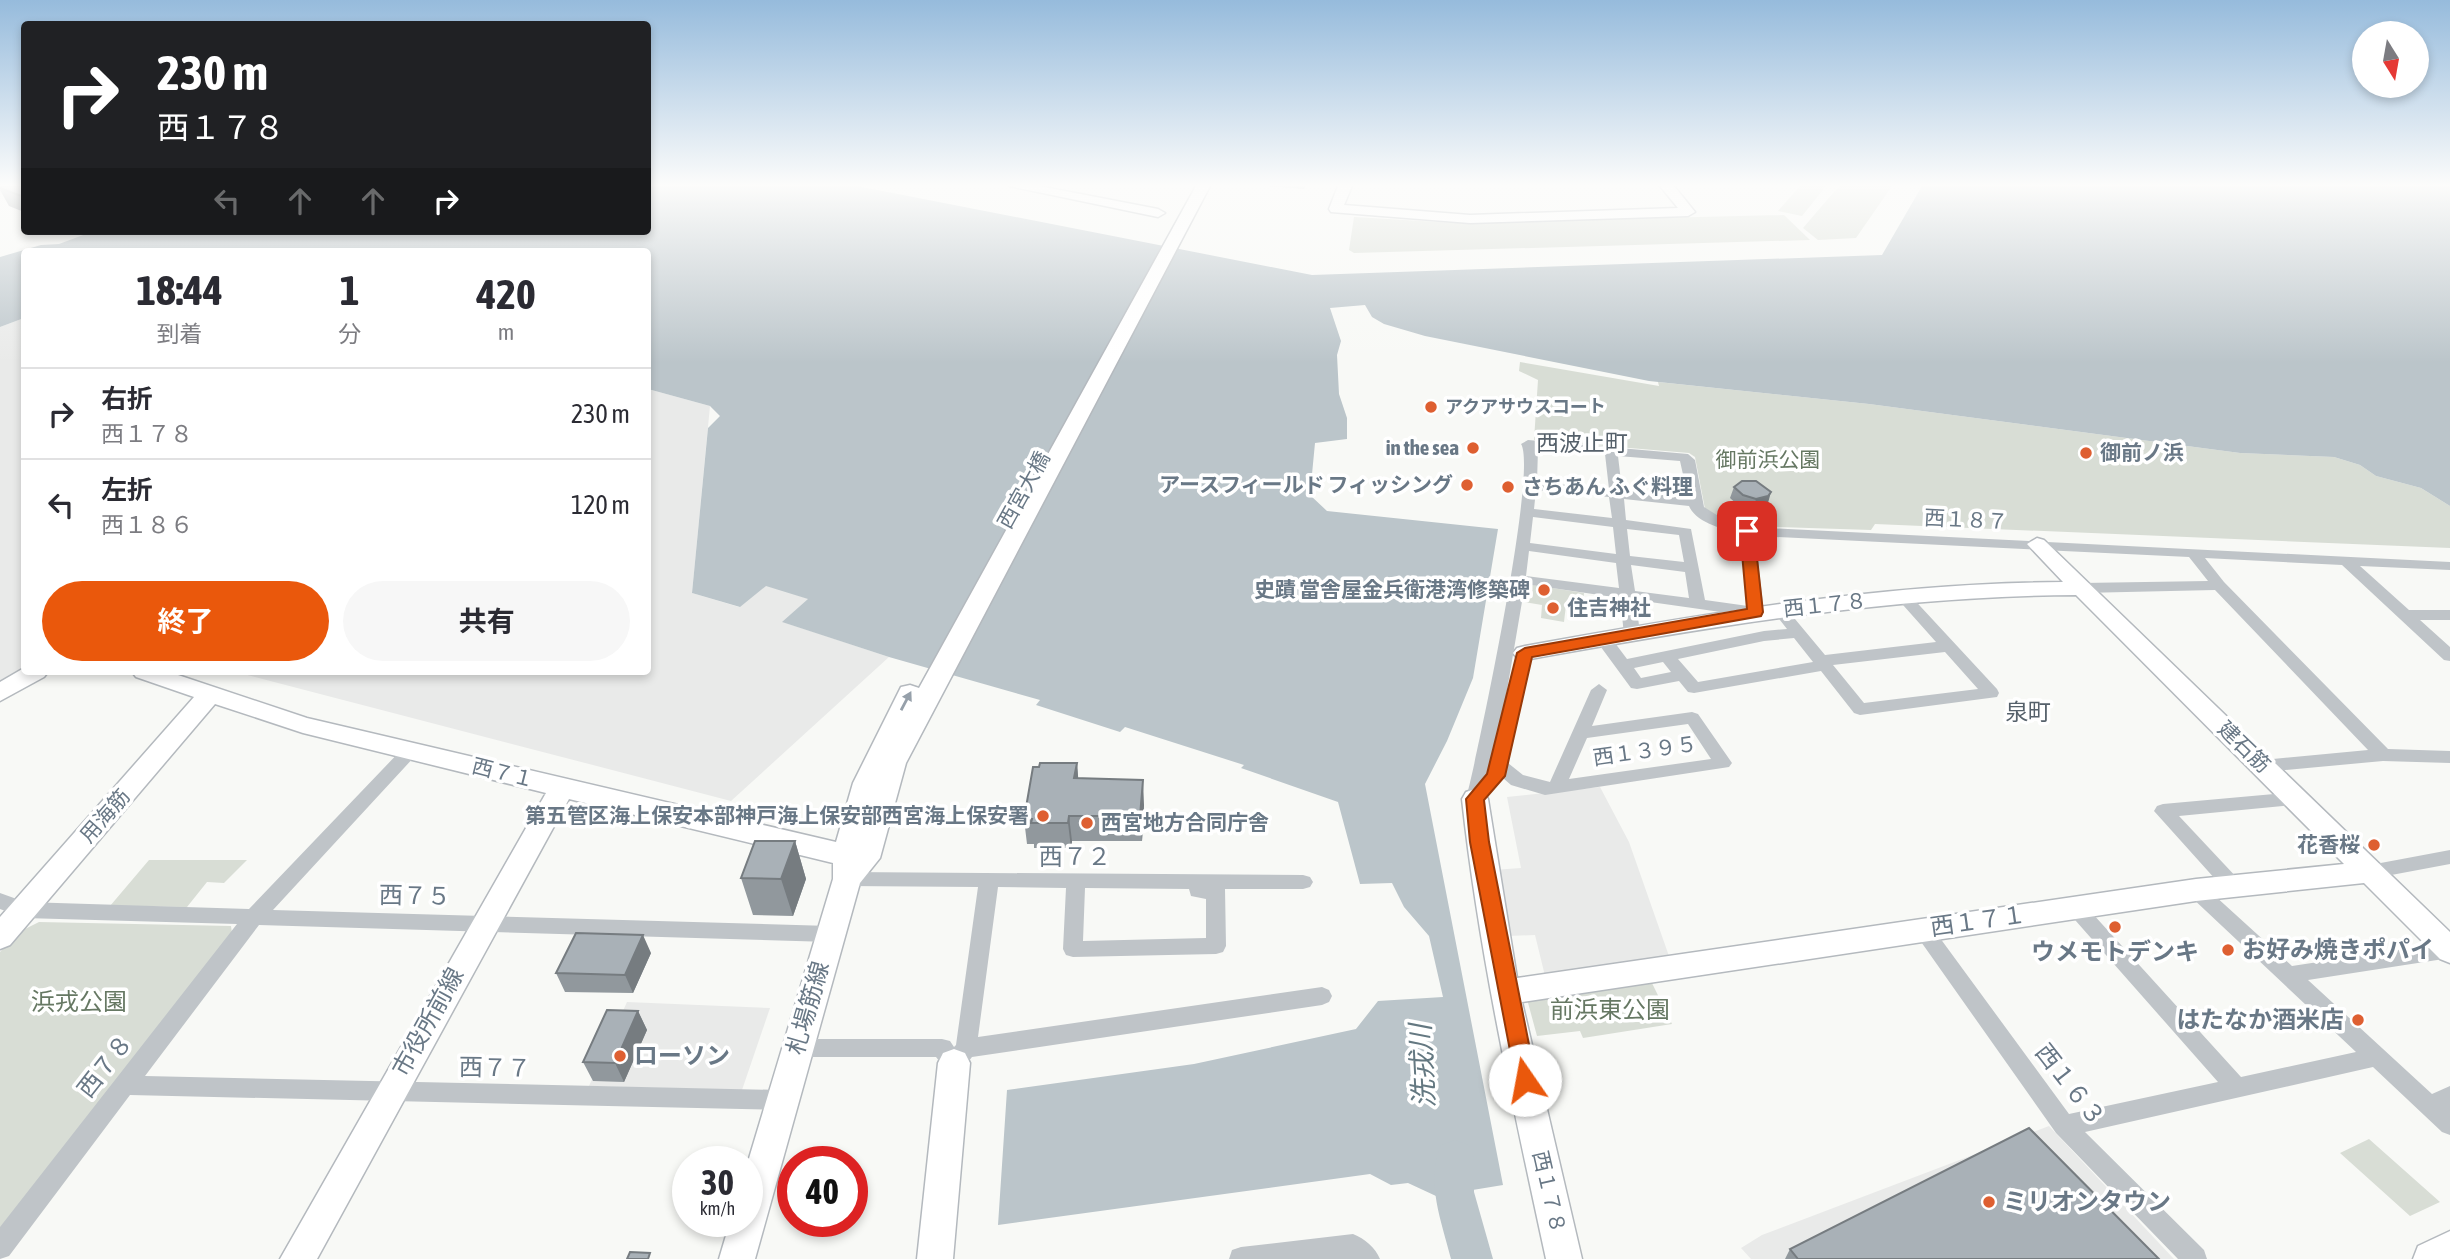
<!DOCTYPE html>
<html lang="ja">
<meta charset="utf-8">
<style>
:root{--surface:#fff;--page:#f7f7f7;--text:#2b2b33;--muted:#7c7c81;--line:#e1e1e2;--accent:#ea580c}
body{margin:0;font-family:"Asap Condensed","Noto Sans JP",sans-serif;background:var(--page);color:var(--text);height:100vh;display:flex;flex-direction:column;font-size:26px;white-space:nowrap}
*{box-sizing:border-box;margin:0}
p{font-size:23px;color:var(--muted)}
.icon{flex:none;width:38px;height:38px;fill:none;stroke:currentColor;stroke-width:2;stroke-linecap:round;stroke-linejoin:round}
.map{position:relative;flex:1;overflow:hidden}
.drawer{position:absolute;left:21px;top:248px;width:630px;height:427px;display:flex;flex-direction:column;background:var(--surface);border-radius:7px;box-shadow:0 4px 10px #0003}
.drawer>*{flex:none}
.guide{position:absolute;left:21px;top:21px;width:630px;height:214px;border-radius:7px;box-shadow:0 4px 10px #0003;background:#202124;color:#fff;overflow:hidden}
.needle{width:46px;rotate:169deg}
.controls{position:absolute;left:2352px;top:21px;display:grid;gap:14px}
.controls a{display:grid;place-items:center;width:77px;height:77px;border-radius:50%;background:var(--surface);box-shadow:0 4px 10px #0003;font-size:35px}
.speed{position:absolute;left:672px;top:1146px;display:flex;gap:14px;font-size:35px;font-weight:700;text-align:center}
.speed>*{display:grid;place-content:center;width:91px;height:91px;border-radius:50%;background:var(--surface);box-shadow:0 4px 10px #0003;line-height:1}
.speed small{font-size:18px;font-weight:400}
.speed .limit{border:10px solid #d22;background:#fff;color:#111}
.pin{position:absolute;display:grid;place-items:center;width:60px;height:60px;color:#fff;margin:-30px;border-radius:14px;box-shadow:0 4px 10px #0006}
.me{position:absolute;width:77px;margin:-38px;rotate:348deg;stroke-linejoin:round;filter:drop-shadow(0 0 5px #0008)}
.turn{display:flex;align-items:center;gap:24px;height:147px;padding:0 21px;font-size:32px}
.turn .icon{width:91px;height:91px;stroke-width:2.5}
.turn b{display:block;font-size:49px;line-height:60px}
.lanes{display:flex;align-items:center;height:66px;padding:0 21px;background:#0003;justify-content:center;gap:35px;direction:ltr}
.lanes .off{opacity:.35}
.eta{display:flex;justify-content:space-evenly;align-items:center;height:119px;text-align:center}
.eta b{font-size:42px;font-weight:700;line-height:49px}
.action{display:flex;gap:14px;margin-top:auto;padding:14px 21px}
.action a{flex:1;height:80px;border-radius:42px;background:var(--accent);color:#fff;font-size:28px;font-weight:700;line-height:80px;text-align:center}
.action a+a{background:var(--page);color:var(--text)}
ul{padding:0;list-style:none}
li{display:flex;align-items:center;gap:21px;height:91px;padding:0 21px;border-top:2px solid var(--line)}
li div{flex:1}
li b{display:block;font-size:26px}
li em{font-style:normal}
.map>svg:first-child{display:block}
.built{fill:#e9eae9}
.green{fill:#d8ddd5}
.water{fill:#bbc5ca}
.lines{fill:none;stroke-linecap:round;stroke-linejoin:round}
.river{fill:#bbc5ca;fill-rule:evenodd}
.secondary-casing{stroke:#b4b9be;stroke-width:3}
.street{fill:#bfc4c8;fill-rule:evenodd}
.secondary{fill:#fff;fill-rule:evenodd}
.wall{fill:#91989d}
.shaded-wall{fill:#767c80}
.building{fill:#a9b1b7;stroke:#767c80;stroke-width:2}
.oneway{fill:#96a0aa}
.route{fill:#ea580c;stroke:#983908;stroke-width:2}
.poi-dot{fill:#de5f31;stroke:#fff;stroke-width:2.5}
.labels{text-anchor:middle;stroke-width:7;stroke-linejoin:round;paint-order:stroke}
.far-poi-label{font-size:18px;font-weight:bold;fill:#697886;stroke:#fff;text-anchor:start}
.poi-label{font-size:21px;font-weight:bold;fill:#697886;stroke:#fff;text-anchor:end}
.park-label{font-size:21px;fill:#667863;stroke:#fff}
.street-label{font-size:21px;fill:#697886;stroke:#fff}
.neighbourhood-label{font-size:23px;fill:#56616b;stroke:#fff}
.near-street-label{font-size:24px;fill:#697886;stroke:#fff}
.near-poi-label{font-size:24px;font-weight:bold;fill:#697886;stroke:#fff;text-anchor:start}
.near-park-label{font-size:24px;fill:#667863;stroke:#fff}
.near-water-label{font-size:28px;font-style:italic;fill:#647881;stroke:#fff}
</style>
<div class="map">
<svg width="2450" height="1259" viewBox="0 0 2450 1259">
<rect width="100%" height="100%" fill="#f8f9f6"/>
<path class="built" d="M 24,318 L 24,669 L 0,683 L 0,327 Z
M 648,389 L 710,406 L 692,593 L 739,607 L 766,585 L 809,599 L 783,622 L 889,657 L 731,801 L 236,672 L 648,672 Z
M 1600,787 L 1629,842 L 1670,959 L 1546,980 L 1535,935 L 1508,936 L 1493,870 L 1521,868 L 1507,797 Z
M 627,1002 L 770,1008 L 742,1090 L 589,1086 Z
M 2049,1126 L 2174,1259 L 1751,1259 L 1741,1248 L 1762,1235 Z"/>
<path class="green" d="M 1800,186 L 1826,186 L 1802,216 L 1778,211 Z
M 1839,186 L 1892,186 L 1856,238 L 1818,240 L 1803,228 Z
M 1784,215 L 1810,240 L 1354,253 L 1349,250 L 1354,217 L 1456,223 Z
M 1520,362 L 1659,386 L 1658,382 L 1869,404 L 2240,453 L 2334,457 L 2360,465 L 2376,476 L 2421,488 L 2450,506 L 2450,548 L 1875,524 L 1871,530 L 1750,526 L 1729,523 L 1705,509 L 1695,457 L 1689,453 L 1534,440 L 1538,380 L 1519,371 Z
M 1527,584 L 1584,593 L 1583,607 L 1566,605 L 1564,622 L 1541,618 L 1542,605 L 1524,602 Z
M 149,860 L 247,860 L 224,883 L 207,882 L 187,907 L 110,906 Z
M 39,922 L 231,926 L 232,933 L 0,1228 L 0,952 L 17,933 Z
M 1650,979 L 1672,1024 L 1583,1038 L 1580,1031 L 1537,1036 L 1527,999 Z
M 2369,1139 L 2440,1202 L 2410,1216 L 2340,1153 Z"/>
<path class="water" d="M 648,186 L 857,186 L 1312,275 L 1882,255 L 1922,186 L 2450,186 L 2450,506 L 2421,488 L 2376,476 L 2360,465 L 2334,457 L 2240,453 L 1869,404 L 1649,381 L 1425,336 L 1384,324 L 1372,317 L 1365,305 L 1330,308 L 1341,341 L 1337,355 L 1339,394 L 1347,418 L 1347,439 L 1315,443 L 1310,495 L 1327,511 L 1498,529 L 1473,678 L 1447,741 L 1425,784 L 1503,1185 L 1436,1196 L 1408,1183 L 1391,1185 L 1370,1174 L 998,1225 L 1007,1090 L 1194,1064 L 1356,1029 L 1378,1001 L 1443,997 L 1429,936 L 1404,907 L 1392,883 L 1360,884 L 1338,802 L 1241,768 L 1244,765 L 1125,727 L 1120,732 L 1036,705 L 1040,700 L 889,657 L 782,622 L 808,599 L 766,586 L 740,607 L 692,593 L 708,428 L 720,416 L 710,406 L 648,389 L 648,252 L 24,252 L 24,318 L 0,327 L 0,257 L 41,245 L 59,244 L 94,231 L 648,231 Z"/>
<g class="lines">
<path class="river" d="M 1455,1140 L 1469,1145 L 1474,1158 L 1474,1192 L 1493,1259 L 1451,1259 C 1442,1222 1425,1182 1441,1145 Z"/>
<g class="secondary-casing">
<path id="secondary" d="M 1009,186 L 1039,186 L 1158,209 L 1165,213 L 1158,217 Z
M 1196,186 L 1210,186 L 906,763 L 880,858 L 860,883 L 755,1259 L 719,1259 L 730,1222 L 747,1222 L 747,1165 L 833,879 L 833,863 L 569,799 L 317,1259 L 280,1259 L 546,793 L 303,733 L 215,704 L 10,945 L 0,949 L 0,917 L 194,697 L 136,677 L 132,672 L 169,672 L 307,718 L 836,842 L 853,783 L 901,687 L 910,685 L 919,688 Z
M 1338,186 L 1352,186 L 1344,205 L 1470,215 L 1678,208 L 1660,186 L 1674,186 L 1695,212 L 1688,216 L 1470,223 L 1331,212 L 1329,209 Z
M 2037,538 L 2044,540 L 2450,932 L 2450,963 L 2440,959 L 2364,883 L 2196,901 L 1522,1002 L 1582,1259 L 1546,1259 C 1513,1106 1479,954 1462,799 L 1466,792 L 1475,789 L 1484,792 L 1488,799 L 1517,978 L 2196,879 L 2344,864 L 2076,595 C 1889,596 1708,627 1525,660 L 1517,658 L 1513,653 L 1517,648 L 1525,646 C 1703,614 1881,583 2063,582 L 2027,544 Z
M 24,668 L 24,672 L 48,672 L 44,677 L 0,701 L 0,682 Z
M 954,1049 L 965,1053 L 970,1063 L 953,1259 L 917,1259 L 938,1063 L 943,1053 Z
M 2450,1231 L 2450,1259 L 2413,1259 L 2418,1246 Z"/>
</g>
<path class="street" d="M 1528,440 L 1688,454 L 1695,460 L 1704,507 L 1728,522 L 1747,527 L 2450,562 L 2450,570 L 2360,566 L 2409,610 L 2450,610 L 2450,620 L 2420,620 L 2450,647 L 2450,661 L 2444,660 L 2342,565 L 2205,558 L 2224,582 L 2388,749 L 2450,751 L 2450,763 L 2383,761 L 2263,772 L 2257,770 L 2254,766 L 2257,762 L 2263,760 L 2368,750 L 2215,590 L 2082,593 L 2074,588 L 2082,583 L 2208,581 L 2189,557 L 1755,536 L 1764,612 L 1756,617 L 1636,600 L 1640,634 L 1632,639 L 1624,634 L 1620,598 L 1525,584 L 1504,708 L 1517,653 L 1525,648 L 1533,653 L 1508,763 L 1523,775 L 1550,782 L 1591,690 L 1599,684 L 1607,690 L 1592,726 L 1692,712 L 1698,714 L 1732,763 L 1729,767 L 1545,795 L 1511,785 L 1503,778 L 1481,804 L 1469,804 L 1466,799 C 1478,753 1538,470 1521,444 ZM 1538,449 L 1605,454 L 1609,489 L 1537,482 ZM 1618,456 L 1680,461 L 1688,497 L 1622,490 ZM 1536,490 L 1609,497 L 1612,518 L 1534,509 ZM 1624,499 L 1689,506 C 1696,523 1724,529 1740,534 L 1748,606 L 1705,600 L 1691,529 L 1626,520 ZM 1533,517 L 1613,527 L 1616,554 L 1530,543 ZM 1627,529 L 1679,535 L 1684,562 L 1630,556 ZM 1529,551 L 1616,563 L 1619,588 L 1526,576 ZM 1631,565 L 1685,572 L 1689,598 L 1635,591 ZM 1688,724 L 1711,759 L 1569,779 L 1587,738 Z
M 1903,591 L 1908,593 L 1997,689 L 1999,693 L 1997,697 L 1860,715 L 1854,713 L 1821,671 L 1694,693 L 1688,692 L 1679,681 L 1637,689 L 1631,688 L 1595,639 L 1597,635 L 1609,635 L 1627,659 L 1764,631 L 1787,629 L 1772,610 L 1780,605 L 1785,607 L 1825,655 L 1936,642 L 1895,596 ZM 1794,638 L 1813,662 L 1698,682 L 1678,659 L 1764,641 ZM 1945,652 L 1978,689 L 1864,703 L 1833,665 ZM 1663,662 L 1671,672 L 1641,678 L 1634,668 Z
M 410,745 L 416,747 L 419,751 L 416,755 L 273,910 L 830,926 L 837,928 L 840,934 L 837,940 L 830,942 L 259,925 L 145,1076 L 781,1090 L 789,1093 L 792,1100 L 789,1107 L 781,1110 L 130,1095 L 9,1256 L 0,1259 L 0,1227 L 237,924 L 24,918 L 0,909 L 0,893 L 25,902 L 249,909 L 404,747 Z
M 2297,792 L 2303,794 L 2306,799 L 2303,804 L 2179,816 L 2239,880 L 2242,885 L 2239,890 L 2232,893 L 2225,890 L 2154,811 L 2157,806 L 2163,804 Z
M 2450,850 L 2450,864 L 2370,879 L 2363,877 L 2360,872 L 2363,867 L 2370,865 Z
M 847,872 L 1303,875 L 1310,877 L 1313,882 L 1310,887 L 1303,889 L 1225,889 L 1226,946 L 1223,952 L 1216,954 L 1073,957 L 1066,955 L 1063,949 L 1066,888 L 998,887 L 978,1037 L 1322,987 L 1329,990 L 1332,996 L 1329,1002 L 1322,1005 L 972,1057 C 957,1076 952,1077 936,1057 L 796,1057 L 788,1055 L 785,1048 L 788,1041 L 796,1039 L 942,1039 L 950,1041 L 954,1047 L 956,1045 L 978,887 L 847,886 L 840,884 L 837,879 L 840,874 ZM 1085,888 L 1189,889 L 1191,896 L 1206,899 L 1206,938 L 1083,941 Z
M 2196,882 L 2203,885 L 2292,966 L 2450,942 L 2450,958 L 2308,980 L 2432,1094 L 2450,1086 L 2450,1135 L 2442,1132 L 2373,1067 L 2085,1132 L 2204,1250 L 2207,1259 L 2178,1259 L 2056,1133 L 1912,929 L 1915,923 L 1922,921 L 1929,923 L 2069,1114 L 2218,1082 L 2068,912 L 2065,907 L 2068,902 L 2075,899 L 2082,902 L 2241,1077 L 2356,1052 L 2189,895 L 2186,890 L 2189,885 Z
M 1353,1234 C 1365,1239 1375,1247 1380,1259 L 1229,1259 L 1232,1250 L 1241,1247 Z"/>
<use href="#secondary" class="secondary"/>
</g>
<path class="wall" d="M 1,186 L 24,186 L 24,212 L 9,206 L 0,190 Z
M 1268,186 L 1305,186 L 1304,189 Z
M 1734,487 L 1768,503 L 1764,508 L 1753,510 L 1740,507 L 1730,498 Z
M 1077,763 L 1078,778 L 1144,805 L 1142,841 L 1072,841 L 1071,848 L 1034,848 L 1034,844 L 1027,844 L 1024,819 L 1039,767 Z
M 795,841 L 806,879 L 793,916 L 753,915 L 741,878 Z
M 651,953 L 633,993 L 565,992 L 556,973 Z
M 638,1011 L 647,1030 L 624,1082 L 593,1081 L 583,1062 Z
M 1790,1249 L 2159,1259 L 1785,1259 Z"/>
<path class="shaded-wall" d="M 1771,492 L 1768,503 L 1764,508 L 1753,510 L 1756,499 Z
M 1077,763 L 1079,788 L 1074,778 Z
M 1143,780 L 1144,805 L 1142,841 L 1140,816 Z
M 1069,816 L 1072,841 L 1071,848 L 1068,823 Z
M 795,841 L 806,879 L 793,916 L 781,879 Z
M 643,935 L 651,953 L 633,993 L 625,975 Z
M 638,1011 L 647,1030 L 624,1082 L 615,1063 Z"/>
<path class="building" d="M 2,186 L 24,186 L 24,197 L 0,188 Z
M 1742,481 L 1756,481 L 1771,492 L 1768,496 L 1756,499 L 1743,495 L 1734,487 Z
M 1040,763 L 1077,763 L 1074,778 L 1143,780 L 1140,816 L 1069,816 L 1068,823 L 1031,823 L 1032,819 L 1024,819 L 1033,767 L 1039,767 Z
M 755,841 L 795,841 L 781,879 L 741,878 Z
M 576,933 L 643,935 L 625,975 L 556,973 Z
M 607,1010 L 638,1011 L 615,1063 L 583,1062 Z
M 2029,1128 L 2159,1259 L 1798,1259 L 1790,1249 Z
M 630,1252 L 650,1253 L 648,1259 L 627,1259 Z"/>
<defs><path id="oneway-solid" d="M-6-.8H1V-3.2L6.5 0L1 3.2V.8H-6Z" transform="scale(1.75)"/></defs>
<use class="oneway" href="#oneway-solid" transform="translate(906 701) rotate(-62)"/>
<linearGradient id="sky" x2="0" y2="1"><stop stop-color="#96bbdc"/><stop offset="0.51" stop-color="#fcfcfb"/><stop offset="1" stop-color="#fcfcfb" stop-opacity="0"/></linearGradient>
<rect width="2450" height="363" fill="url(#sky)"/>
<path class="route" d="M 1747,526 L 1754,531 L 1763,612 L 1761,616 L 1532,657 L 1505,776 L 1484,800 L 1489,842 L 1536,1080 L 1533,1087 L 1525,1090 L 1517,1087 L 1470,842 L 1466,799 L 1487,774 L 1517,653 L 1525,648 L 1747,609 L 1740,531 Z"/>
<g class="poi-dot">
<circle cx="1431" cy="407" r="7"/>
<circle cx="1473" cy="448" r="7"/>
<circle cx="2086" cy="453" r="7"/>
<circle cx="1467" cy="485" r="7"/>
<circle cx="1508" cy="487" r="7"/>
<circle cx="1544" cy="590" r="7"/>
<circle cx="1553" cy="608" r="7"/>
<circle cx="1043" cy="816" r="7"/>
<circle cx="1087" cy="823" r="7"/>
<circle cx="2374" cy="845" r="7"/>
<circle cx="2115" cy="927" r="7"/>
<circle cx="2228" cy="950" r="7"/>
<circle cx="2358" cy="1020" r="7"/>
<circle cx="620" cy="1056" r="7"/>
<circle cx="1989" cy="1202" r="7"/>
</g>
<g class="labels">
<g class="far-poi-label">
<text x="1445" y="413">アクアサウスコート</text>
</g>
<g class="poi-label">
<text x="1459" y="455">in the sea</text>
<text x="2100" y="460" text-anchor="start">御前ノ浜</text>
<text x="1453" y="492">アースフィールド フィッシング</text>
<text x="1522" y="494" text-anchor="start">さちあん ふぐ料理</text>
<text x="1530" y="597">史蹟 當舎屋金兵衛港湾修築碑</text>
<text x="1567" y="615" text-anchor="start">住吉神社</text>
<text x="1029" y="823">第五管区海上保安本部神戸海上保安部西宮海上保安署</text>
<text x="1101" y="830" text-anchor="start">西宮地方合同庁舎</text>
<text x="2360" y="852">花香桜</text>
</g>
<g class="park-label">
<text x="1768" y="467">御前浜公園</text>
</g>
<g class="street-label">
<text transform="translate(1024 490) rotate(-61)" y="7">西宮大橋</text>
<text transform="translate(1966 520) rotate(3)" y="7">西１８７</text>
<text transform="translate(1825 605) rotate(-6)" y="7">西１７８</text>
<text transform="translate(2244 747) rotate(44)" y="7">建石筋</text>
<text transform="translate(1645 751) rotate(-8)" y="7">西１３９５</text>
<text transform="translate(503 773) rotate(14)" y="7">西７１</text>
<text transform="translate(105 816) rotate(-49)" y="7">用海筋</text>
<text transform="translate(1549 1192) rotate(77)" y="7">西１７８</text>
</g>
<g class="neighbourhood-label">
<text x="1582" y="451">西波止町</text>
<text x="2028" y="720">泉町</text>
</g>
<g class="near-street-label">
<text x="1075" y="865">西７２</text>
<text transform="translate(415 896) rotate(1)" y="8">西７５</text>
<text transform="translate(1978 921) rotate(-8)" y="8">西１７１</text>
<text transform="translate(808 1008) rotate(-74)" y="8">札場筋線</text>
<text transform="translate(428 1022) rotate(-61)" y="8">市役所前線</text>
<text transform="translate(105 1066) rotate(-52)" y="8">西７８</text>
<text transform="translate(495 1068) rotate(1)" y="8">西７７</text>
<text transform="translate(2070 1085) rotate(52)" y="8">西１６３</text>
</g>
<g class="near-poi-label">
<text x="2242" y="958">お好み焼きポパイ</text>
<text x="2115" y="960" text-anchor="middle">ウメモトデンキ</text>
<text x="2344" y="1028" text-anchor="end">はたなか酒米店</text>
<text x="634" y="1064">ローソン</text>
<text x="2003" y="1210">ミリオンタウン</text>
</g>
<g class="near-park-label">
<text x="79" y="1010">浜戎公園</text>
<text x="1610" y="1018">前浜東公園</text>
</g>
<g class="near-water-label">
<text transform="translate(1422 1066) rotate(-93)" y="10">洗戎川</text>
</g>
</g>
</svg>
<div class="controls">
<a><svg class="needle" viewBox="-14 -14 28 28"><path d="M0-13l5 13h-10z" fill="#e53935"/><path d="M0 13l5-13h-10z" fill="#7c7c81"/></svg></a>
</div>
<div class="speed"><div>30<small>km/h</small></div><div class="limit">40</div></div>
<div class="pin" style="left:1747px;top:531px;background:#d93025"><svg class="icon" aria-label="arrive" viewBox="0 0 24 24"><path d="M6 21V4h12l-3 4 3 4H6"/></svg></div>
<svg class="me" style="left:1525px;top:1080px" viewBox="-20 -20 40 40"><circle r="19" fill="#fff"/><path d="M0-13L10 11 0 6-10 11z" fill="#ea580c"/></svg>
<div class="guide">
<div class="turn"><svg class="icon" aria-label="right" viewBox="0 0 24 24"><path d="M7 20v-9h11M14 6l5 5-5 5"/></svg><div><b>230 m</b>西１７８</div></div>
<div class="lanes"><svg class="icon off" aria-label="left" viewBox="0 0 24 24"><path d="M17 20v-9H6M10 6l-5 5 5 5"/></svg><svg class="icon off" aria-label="ahead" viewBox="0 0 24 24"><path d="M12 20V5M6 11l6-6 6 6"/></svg><svg class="icon off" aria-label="ahead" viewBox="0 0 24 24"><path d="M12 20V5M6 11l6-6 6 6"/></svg><svg class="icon" aria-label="right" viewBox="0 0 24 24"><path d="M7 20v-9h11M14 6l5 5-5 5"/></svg></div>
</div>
<section class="drawer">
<div class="eta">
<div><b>18:44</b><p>到着</p></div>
<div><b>1</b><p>分</p></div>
<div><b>420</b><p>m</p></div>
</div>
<ul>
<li><svg class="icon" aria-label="right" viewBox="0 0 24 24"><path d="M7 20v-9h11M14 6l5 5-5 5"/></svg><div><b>右折</b><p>西１７８</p></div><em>230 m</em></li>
<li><svg class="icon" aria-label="left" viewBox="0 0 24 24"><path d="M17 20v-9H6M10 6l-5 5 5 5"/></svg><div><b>左折</b><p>西１８６</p></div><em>120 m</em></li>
</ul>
<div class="action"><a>終了</a><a>共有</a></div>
</section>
</div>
